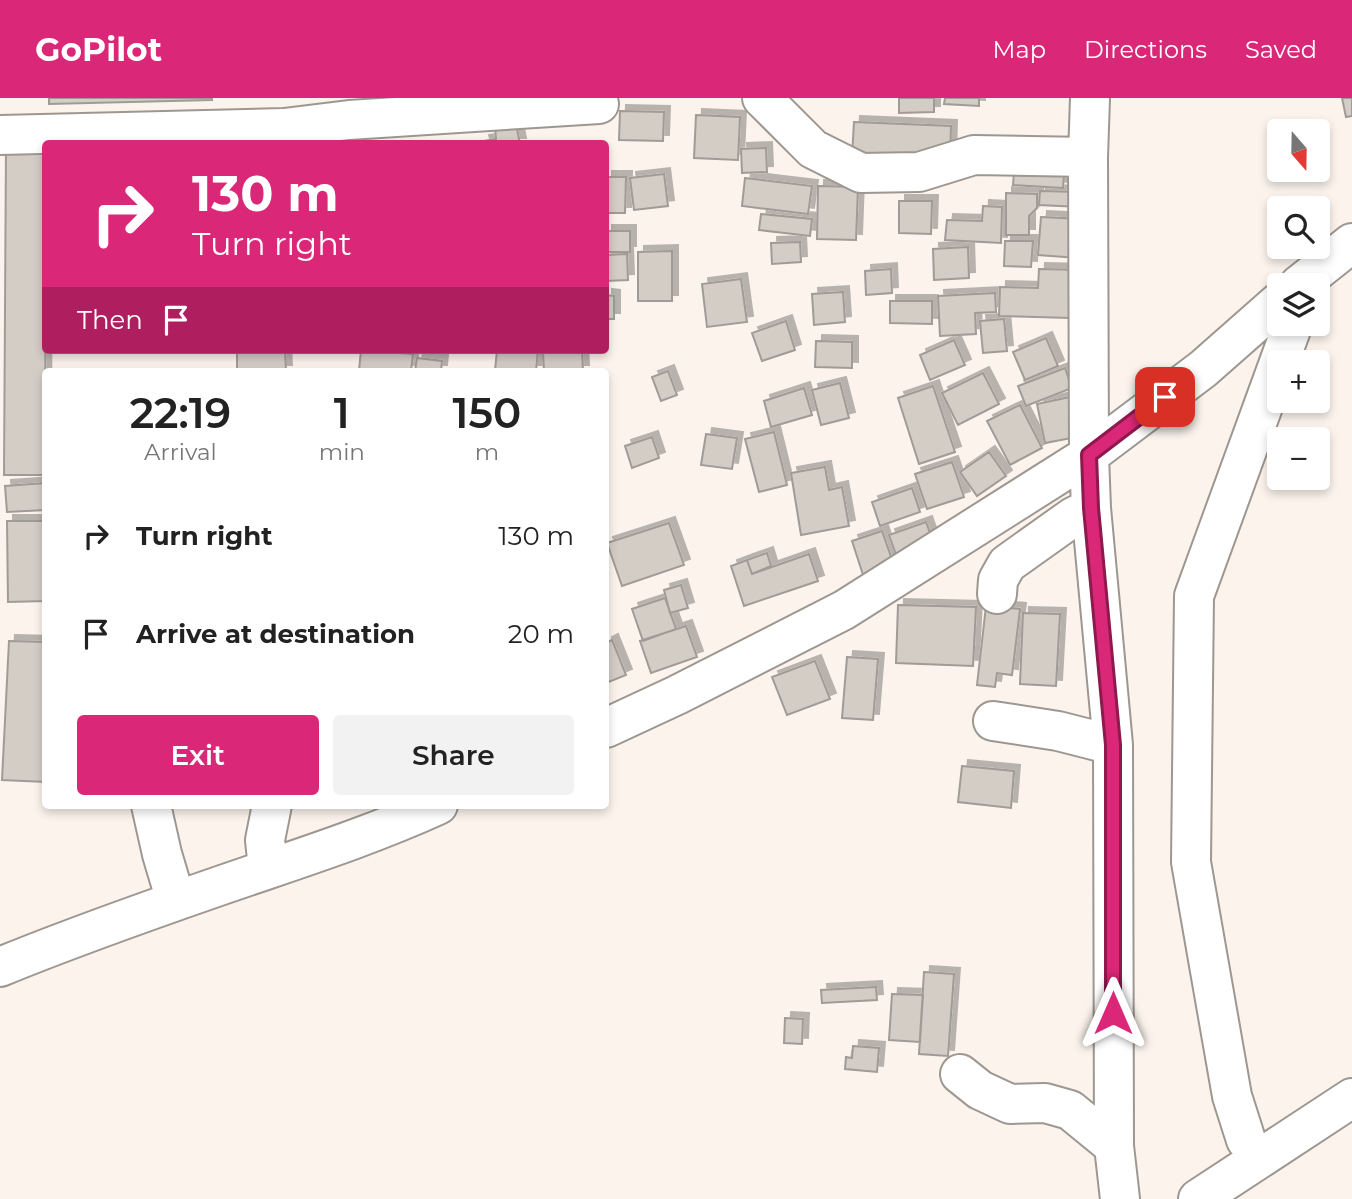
<!DOCTYPE html>
<meta charset="utf-8">
<style>
:root{--surface:#fff;--page:#f2f2f2;--text:#222;--muted:#767676;--accent:#db2777}
body{margin:0;font-family:Montserrat,sans-serif;background:var(--page);color:var(--text);height:100vh;display:flex;flex-direction:column;font-size:26px;white-space:nowrap}
*{box-sizing:border-box;margin:0}
p{font-size:23px;color:var(--muted)}
.icon{flex:none;width:38px;height:38px;fill:none;stroke:currentColor;stroke-width:2;stroke-linecap:round;stroke-linejoin:round}
.map{position:relative;flex:1;overflow:hidden}
.panel{position:absolute;left:42px;top:270px;width:567px;height:441px;display:flex;flex-direction:column;background:var(--surface);border-radius:7px;box-shadow:0 4px 10px #0003}
.panel>*{flex:none}
.top-card{position:absolute;left:42px;top:42px;width:567px;height:214px;border-radius:7px;box-shadow:0 4px 10px #0003;background:#db2777;color:#fff;overflow:hidden}
.needle{width:46px;rotate:160deg}
.buttons{position:absolute;left:1267px;top:21px;display:grid;gap:14px}
.buttons a{display:grid;place-items:center;width:63px;height:63px;border-radius:7px;background:var(--surface);box-shadow:0 4px 10px #0003;font-size:35px}
.pin{position:absolute;display:grid;place-items:center;width:60px;height:60px;color:#fff;margin:-30px;border-radius:14px;box-shadow:0 4px 10px #0006}
.me{position:absolute;width:77px;margin:-38px;rotate:0deg;stroke-linejoin:round;filter:drop-shadow(0 0 5px #0008)}
.turn{display:flex;align-items:center;gap:24px;height:147px;padding:0 35px;font-size:32px}
.turn .icon{width:91px;height:91px;stroke-width:2.5}
.turn b{display:block;font-size:49px;line-height:60px}
.then{display:flex;align-items:center;height:66px;padding:0 35px;background:#0003;gap:14px;font-size:26px}
.eta{display:flex;justify-content:space-evenly;align-items:center;height:119px;text-align:center}
.eta b{font-size:42px;font-weight:600;line-height:49px}
.button{display:flex;gap:14px;margin-top:auto;padding:14px 35px}
.button a{flex:1;height:80px;border-radius:7px;background:var(--accent);color:#fff;font-size:28px;font-weight:600;line-height:80px;text-align:center}
.button a+a{background:var(--page);color:var(--text)}
ul{padding:0;list-style:none}
li{display:flex;align-items:center;gap:21px;height:98px;padding:0 35px}
li div{flex:1}
li b{display:block;font-size:26px}
li em{font-style:normal}
header{display:flex;align-items:center;gap:42px;box-sizing:border-box;height:98px;padding:0 35px;background:var(--accent);color:#fff}
header strong{font-size:33px}
nav{display:flex;gap:38px;margin-inline-start:auto;font-size:24px}
.map>svg:first-child{display:block}
.building{fill:#d4cdc6;stroke:#a29b95;stroke-width:2;filter:url(#shadow)}
.lines{fill:none;stroke-linecap:round;stroke-linejoin:round}
.minor-casing{stroke:#9e9791;stroke-width:42}
.minor{stroke:#fff;stroke-width:38}
.route-casing{stroke:#8e194d;stroke-width:18}
.route{stroke:#db2777;stroke-width:12}
</style>
<header>
<strong>GoPilot</strong>
<nav><a>Map</a><a>Directions</a><a>Saved</a></nav>
</header>
<div class="map">
<svg width="1352" height="1101" viewBox="0 0 1352 1101">
<defs>
<filter id="shadow"><feDropShadow dx="6" dy="-6" stdDeviation="0" flood-color="#0004"/></filter>
</defs>
<rect width="100%" height="100%" fill="#fbf3ec"/>
<path class="building" d="M 49,0 L 212,0 L 212,2 L 49,6 Z
M 899,0 L 934,0 L 934,14 L 899,15 Z
M 945,0 L 979,0 L 979,8 L 944,6 Z
M 1342,0 L 1352,0 L 1352,18 L 1346,19 Z
M 620,13 L 664,14 L 663,43 L 619,42 Z
M 696,17 L 740,19 L 738,62 L 694,60 Z
M 854,24 L 951,28 L 950,63 L 852,59 Z
M 516,26 L 520,46 L 484,46 L 483,43 L 496,41 L 495,29 Z
M 46,46 L 45,377 L 4,377 L 6,47 Z
M 766,50 L 767,74 L 742,75 L 741,51 Z
M 1014,74 L 1064,77 L 1063,90 L 1013,87 Z
M 664,76 L 668,108 L 634,112 L 630,80 Z
M 606,79 L 626,79 L 625,115 L 606,115 Z
M 745,80 L 812,88 L 808,116 L 742,108 Z
M 818,88 L 858,89 L 856,142 L 817,141 Z
M 1040,93 L 1081,94 L 1080,109 L 1039,107 Z
M 1006,95 L 1037,96 L 1037,110 L 1029,118 L 1029,137 L 1006,137 Z
M 899,103 L 932,103 L 931,136 L 899,135 Z
M 983,108 L 1002,109 L 1001,145 L 945,142 L 947,122 L 982,123 Z
M 761,116 L 812,121 L 810,138 L 759,132 Z
M 1041,119 L 1081,121 L 1078,160 L 1038,157 Z
M 606,133 L 630,133 L 630,154 L 606,154 Z
M 1005,143 L 1033,143 L 1031,169 L 1004,168 Z
M 800,144 L 801,164 L 772,166 L 771,145 Z
M 968,149 L 969,180 L 934,182 L 933,151 Z
M 672,153 L 672,203 L 638,203 L 638,154 Z
M 627,156 L 628,182 L 606,183 L 606,157 Z
M 891,171 L 892,195 L 866,197 L 865,173 Z
M 1039,171 L 1084,172 L 1070,220 L 999,218 L 1000,189 L 1038,190 Z
M 741,181 L 747,224 L 707,229 L 702,186 Z
M 843,194 L 845,224 L 814,227 L 812,196 Z
M 995,195 L 996,214 L 975,215 L 976,236 L 940,238 L 938,198 Z
M 606,197 L 614,198 L 614,221 L 606,221 Z
M 890,203 L 932,203 L 932,226 L 890,225 Z
M 1004,221 L 1007,253 L 983,255 L 980,223 Z
M 786,223 L 795,252 L 762,263 L 752,235 Z
M 1046,240 L 1058,268 L 1025,282 L 1013,254 Z
M 954,242 L 965,267 L 930,282 L 920,257 Z
M 816,243 L 852,244 L 852,270 L 815,269 Z
M 237,252 L 285,252 L 286,273 L 237,273 Z
M 361,252 L 413,256 L 411,273 L 359,273 Z
M 497,252 L 538,252 L 536,273 L 495,273 Z
M 582,252 L 583,273 L 544,273 L 543,254 Z
M 417,260 L 442,263 L 441,273 L 415,273 Z
M 1065,270 L 1072,290 L 1026,308 L 1018,288 Z
M 668,273 L 677,297 L 661,303 L 652,279 Z
M 983,275 L 999,306 L 958,327 L 942,295 Z
M 840,285 L 849,320 L 821,327 L 812,292 Z
M 933,288 L 955,354 L 919,366 L 898,300 Z
M 804,290 L 812,317 L 771,329 L 764,303 Z
M 1075,298 L 1082,338 L 1045,345 L 1037,306 Z
M 1020,307 L 1042,350 L 1010,367 L 987,323 Z
M 774,334 L 787,387 L 759,394 L 745,341 Z
M 706,336 L 737,340 L 732,371 L 701,367 Z
M 652,339 L 659,360 L 632,370 L 625,348 Z
M 989,354 L 1006,378 L 977,398 L 960,374 Z
M 952,364 L 964,399 L 927,411 L 915,376 Z
M 825,369 L 829,392 L 842,389 L 849,428 L 801,437 L 791,375 Z
M 46,385 L 46,412 L 7,414 L 5,388 Z
M 912,390 L 920,414 L 880,428 L 872,404 Z
M 7,423 L 46,423 L 46,503 L 8,504 Z
M 926,424 L 936,452 L 899,465 L 889,437 Z
M 669,425 L 684,467 L 622,488 L 607,445 Z
M 882,433 L 896,473 L 865,483 L 852,443 Z
M 767,455 L 771,468 L 752,476 L 747,462 Z
M 809,456 L 818,483 L 744,508 L 731,468 L 747,462 L 752,476 Z
M 681,487 L 688,510 L 670,515 L 664,492 Z
M 665,500 L 676,531 L 643,543 L 632,511 Z
M 898,507 L 976,509 L 973,568 L 896,565 Z
M 986,508 L 1020,511 L 1012,577 L 997,575 L 995,589 L 977,587 Z
M 1023,515 L 1060,516 L 1056,588 L 1020,586 Z
M 686,528 L 697,559 L 651,575 L 640,543 Z
M 612,542 L 626,577 L 606,585 L 606,545 Z
M 9,543 L 46,544 L 46,684 L 2,682 Z
M 847,559 L 878,561 L 873,622 L 842,620 Z
M 815,563 L 830,601 L 787,617 L 772,579 Z
M 962,668 L 1014,673 L 1011,710 L 958,704 Z
M 924,874 L 954,876 L 948,958 L 919,956 Z
M 876,889 L 877,902 L 822,905 L 821,892 Z
M 892,896 L 923,897 L 920,944 L 889,942 Z
M 785,920 L 803,921 L 802,946 L 784,945 Z
M 853,948 L 879,950 L 877,974 L 845,971 L 846,959 L 852,960 Z"/>
<g class="lines">
<g class="minor-casing">
<path id="minor" d="M 762,0 L 813,51 L 861,75 L 919,74 L 974,57 L 1088,59
M 1090,0 L 1088,59 L 1089,357 L 1091,410 L 1113,647 L 1114,1048 L 1120,1101
M 0,37 L 284,30 L 349,22 L 599,6
M 1299,187 L 1352,145
M 997,496 L 998,482 L 1007,466 L 1073,419 L 1091,410
M 993,623 L 1058,633 L 1113,647
M 606,630 L 677,597 L 844,512 L 1089,357 L 1203,271 L 1279,204
M 151,707 L 162,756 L 176,803
M 268,771 L 265,742 L 272,707
M 0,869 C 73,839 147,813 222,787 C 294,762 368,739 438,707
M 960,976 L 980,992 L 1010,1006 L 1045,1005 L 1070,1012 L 1114,1048
M 1246,1042 L 1232,998 L 1191,764 L 1194,498 L 1293,226
M 1198,1101 L 1352,1000"/>
</g>
<use href="#minor" class="minor"/>
</g>
<g class="lines">
<g class="route-casing">
<path id="route" d="M 1113,915 L 1113,647 L 1091,410 L 1089,357 L 1165,299"/>
</g>
<use href="#route" class="route"/>
</g>
</svg>
<div class="buttons">
<a><svg class="needle" viewBox="-14 -14 28 28"><path d="M0-13l5 13h-10z" fill="#e53935"/><path d="M0 13l5-13h-10z" fill="#767676"/></svg></a>
<a><svg class="icon" aria-label="search" viewBox="0 0 24 24"><circle cx="10" cy="10" r="6"/><path d="M15 15l6 6"/></svg></a>
<a><svg class="icon" aria-label="layers" viewBox="0 0 24 24"><path d="M12 4l9 5-9 5-9-5zM3 14l9 5 9-5"/></svg></a>
<a>+</a>
<a>−</a>
</div>
<div class="pin" style="left:1165px;top:299px;background:#d93025"><svg class="icon" aria-label="arrive" viewBox="0 0 24 24"><path d="M6 21V4h12l-3 4 3 4H6"/></svg></div>
<svg class="me" style="left:1113px;top:915px" viewBox="-20 -20 40 40"><path d="M0-17L14 15 0 8-14 15z" fill="#db2777" stroke="#fff" stroke-width="4"/></svg>
<div class="top-card">
<div class="turn"><svg class="icon" aria-label="right" viewBox="0 0 24 24"><path d="M7 20v-9h11M14 6l5 5-5 5"/></svg><div><b>130 m</b>Turn right</div></div>
<div class="then">Then<svg class="icon" aria-label="arrive" viewBox="0 0 24 24"><path d="M6 21V4h12l-3 4 3 4H6"/></svg></div>
</div>
<section class="panel">
<div class="eta">
<div><b>22:19</b><p>Arrival</p></div>
<div><b>1</b><p>min</p></div>
<div><b>150</b><p>m</p></div>
</div>
<ul>
<li><svg class="icon" aria-label="right" viewBox="0 0 24 24"><path d="M7 20v-9h11M14 6l5 5-5 5"/></svg><div><b>Turn right</b></div><em>130 m</em></li>
<li><svg class="icon" aria-label="arrive" viewBox="0 0 24 24"><path d="M6 21V4h12l-3 4 3 4H6"/></svg><div><b>Arrive at destination</b></div><em>20 m</em></li>
</ul>
<div class="button"><a>Exit</a><a>Share</a></div>
</section>
</div>
